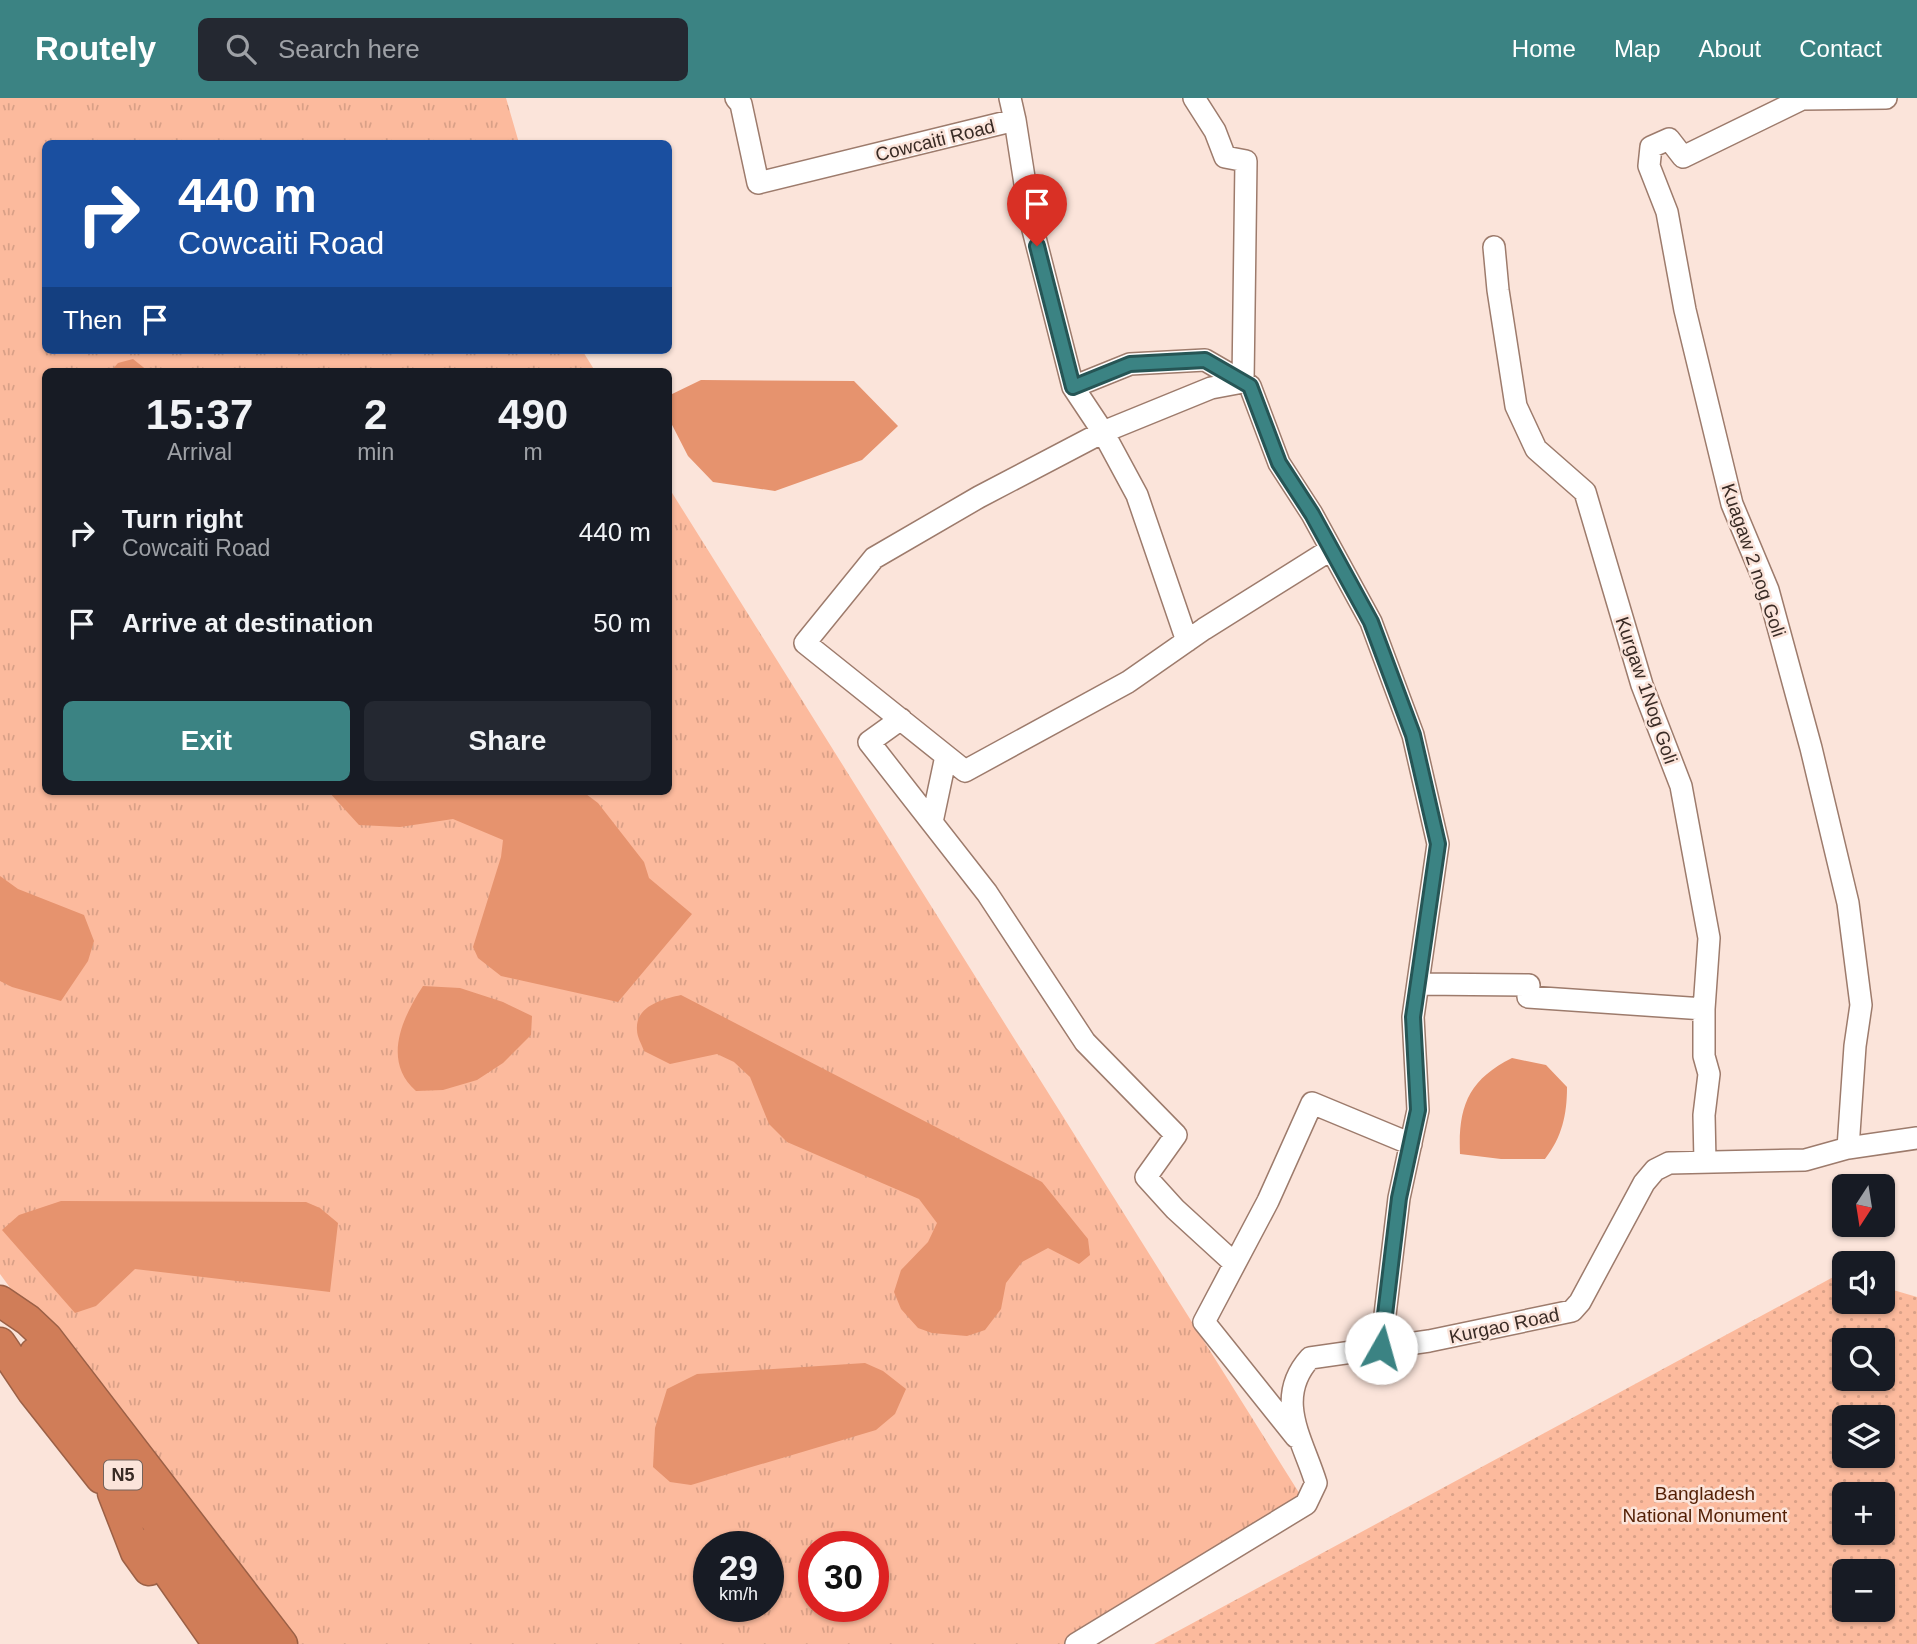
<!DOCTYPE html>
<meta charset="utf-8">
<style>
:root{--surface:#171b24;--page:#242831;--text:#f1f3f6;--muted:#9ea1a6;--accent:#3b8383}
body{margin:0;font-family:Arial,sans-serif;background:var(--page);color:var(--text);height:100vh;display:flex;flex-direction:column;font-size:26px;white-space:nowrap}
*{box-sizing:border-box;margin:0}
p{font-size:23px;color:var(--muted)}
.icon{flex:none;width:38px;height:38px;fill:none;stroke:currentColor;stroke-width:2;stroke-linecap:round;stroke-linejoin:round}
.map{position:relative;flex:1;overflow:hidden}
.sheet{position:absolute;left:42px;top:270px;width:630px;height:427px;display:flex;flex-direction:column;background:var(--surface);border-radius:10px;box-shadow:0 2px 5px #0004}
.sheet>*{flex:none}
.hud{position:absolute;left:42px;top:42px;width:630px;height:214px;border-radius:10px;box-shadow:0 2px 5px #0004;background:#1a4fa0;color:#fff;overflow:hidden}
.needle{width:46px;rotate:192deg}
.controls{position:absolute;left:1832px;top:1076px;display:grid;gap:14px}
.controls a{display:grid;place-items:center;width:63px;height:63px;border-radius:10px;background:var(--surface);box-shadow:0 2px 5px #0004;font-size:35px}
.speed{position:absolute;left:693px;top:1433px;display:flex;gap:14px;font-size:35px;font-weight:700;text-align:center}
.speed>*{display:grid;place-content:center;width:91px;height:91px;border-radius:50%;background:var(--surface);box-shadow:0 2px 5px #0004;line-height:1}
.speed small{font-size:18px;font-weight:400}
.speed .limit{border:10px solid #d22;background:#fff;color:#111}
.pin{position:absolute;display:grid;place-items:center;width:60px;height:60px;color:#fff;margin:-72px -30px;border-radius:50% 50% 50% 0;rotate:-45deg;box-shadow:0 0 7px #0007}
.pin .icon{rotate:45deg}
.me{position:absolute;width:77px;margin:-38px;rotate:7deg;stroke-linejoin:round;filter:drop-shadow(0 0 5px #0008)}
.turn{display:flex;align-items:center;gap:24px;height:147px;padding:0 21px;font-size:32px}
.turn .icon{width:91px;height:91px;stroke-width:2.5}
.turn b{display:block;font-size:49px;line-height:60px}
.then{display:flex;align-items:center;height:66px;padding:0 21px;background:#0003;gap:14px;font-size:26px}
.eta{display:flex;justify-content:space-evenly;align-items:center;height:119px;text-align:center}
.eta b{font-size:42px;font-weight:600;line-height:49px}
.button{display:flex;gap:14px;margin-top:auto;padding:14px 21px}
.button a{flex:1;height:80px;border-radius:10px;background:var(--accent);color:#fff;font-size:28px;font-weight:600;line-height:80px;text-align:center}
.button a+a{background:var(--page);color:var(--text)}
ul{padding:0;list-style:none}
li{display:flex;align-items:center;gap:21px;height:91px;padding:0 21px}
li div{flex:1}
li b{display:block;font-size:26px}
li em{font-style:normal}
header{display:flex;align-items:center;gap:42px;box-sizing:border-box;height:98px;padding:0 35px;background:var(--accent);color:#fff}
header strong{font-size:33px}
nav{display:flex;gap:38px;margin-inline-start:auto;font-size:24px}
.search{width:490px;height:63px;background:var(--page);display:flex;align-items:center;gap:18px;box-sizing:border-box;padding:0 24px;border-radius:10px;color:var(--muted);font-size:26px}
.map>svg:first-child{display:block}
.grass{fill:url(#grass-tufts);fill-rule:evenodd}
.park{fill:url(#park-dots);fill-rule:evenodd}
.water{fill:#e6936e}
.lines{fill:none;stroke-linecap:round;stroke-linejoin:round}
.minor-casing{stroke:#9d7b6c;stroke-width:24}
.highway-casing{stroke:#9b6046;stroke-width:33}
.minor{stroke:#fff;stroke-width:21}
.highway{stroke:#d07d58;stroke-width:30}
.route-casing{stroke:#265555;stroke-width:18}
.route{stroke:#3b8383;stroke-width:12}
.labels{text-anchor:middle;stroke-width:5;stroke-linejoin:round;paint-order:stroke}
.shield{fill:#fbe4da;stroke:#73625b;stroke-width:2}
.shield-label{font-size:18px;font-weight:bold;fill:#392b25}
.street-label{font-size:19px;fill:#392b25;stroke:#fbe4da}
.park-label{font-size:19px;fill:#531f04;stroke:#fbe4da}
</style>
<header>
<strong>Routely</strong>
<div class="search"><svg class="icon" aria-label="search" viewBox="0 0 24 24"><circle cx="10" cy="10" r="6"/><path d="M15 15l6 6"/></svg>Search here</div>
<nav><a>Home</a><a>Map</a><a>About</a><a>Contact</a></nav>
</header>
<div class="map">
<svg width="1917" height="1546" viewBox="0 0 1917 1546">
<defs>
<pattern id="grass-tufts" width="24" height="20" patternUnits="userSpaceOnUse" patternTransform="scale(1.75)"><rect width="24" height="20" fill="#fcba9d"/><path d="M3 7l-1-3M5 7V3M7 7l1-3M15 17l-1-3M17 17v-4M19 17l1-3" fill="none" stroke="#d9a087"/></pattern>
<pattern id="park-dots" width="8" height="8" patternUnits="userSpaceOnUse" patternTransform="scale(1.75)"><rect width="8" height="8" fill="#fcba9d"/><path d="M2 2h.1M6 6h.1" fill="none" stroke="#d9a087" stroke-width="1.8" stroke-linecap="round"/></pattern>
</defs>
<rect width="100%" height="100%" fill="#fbe4da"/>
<path class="grass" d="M 0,0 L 506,0 L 519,45 L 46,46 L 46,252 L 582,252 L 595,273 L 46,273 L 46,693 L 668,693 L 669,390 L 1306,1406 L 1076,1546 L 296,1546 L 47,1240 L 0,1176 ZM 709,1449 L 768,1449 L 768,1508 L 709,1508 ZM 814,1449 L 873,1449 L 873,1508 L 814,1508 Z"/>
<path class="park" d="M 1837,1177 L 1844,1179 L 1844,1204 L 1883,1204 L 1883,1189 L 1917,1199 L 1917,1546 L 1154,1546 ZM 1844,1242 L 1883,1242 L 1883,1281 L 1844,1281 ZM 1844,1320 L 1883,1320 L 1883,1358 L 1844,1358 ZM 1844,1396 L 1883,1396 L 1883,1435 L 1844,1435 ZM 1844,1474 L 1883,1474 L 1883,1512 L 1844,1512 Z"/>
<path class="water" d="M 133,261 L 148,273 L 111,273 L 118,265 Z
M 701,282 L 854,283 L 898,328 L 862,362 L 775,393 L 713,384 L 688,358 L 669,321 L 670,297 Z
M 328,693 L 582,693 L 598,705 L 644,764 L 649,780 L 692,816 L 618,904 L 501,878 L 478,860 L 473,849 L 501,759 L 503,742 L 453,721 L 400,729 L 359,727 Z
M 0,778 L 18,791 L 84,817 L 94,843 L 88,863 L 61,903 L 12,889 L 0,883 Z
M 423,888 L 460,890 L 503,904 L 532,918 L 531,937 L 503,965 L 477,982 L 443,992 L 416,993 C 382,963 402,920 423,888 Z
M 681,897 L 1042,1084 L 1088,1141 L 1090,1157 L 1079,1166 L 1048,1150 L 1022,1164 L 1006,1185 L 1001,1211 L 985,1232 L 967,1238 L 932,1235 L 918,1230 L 901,1211 L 894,1194 L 901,1172 L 928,1144 L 937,1125 L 919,1101 L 787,1044 L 769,1026 L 750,979 L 734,964 L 717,956 L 670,966 L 644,953 C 642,947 637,939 637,932 C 635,908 663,901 681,897 Z
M 1512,960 L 1546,967 L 1567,989 C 1567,1017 1562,1039 1545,1061 L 1501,1061 L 1460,1056 C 1458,1009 1468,982 1512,960 Z
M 61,1103 L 306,1104 L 320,1110 L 338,1125 L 330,1194 L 135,1171 L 96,1208 L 75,1215 L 2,1132 L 19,1117 Z
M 865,1265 L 883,1273 L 906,1291 L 895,1316 L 876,1332 L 691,1387 L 670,1384 L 653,1369 L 655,1330 L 667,1291 L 697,1276 Z"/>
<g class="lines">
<g class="minor-casing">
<path id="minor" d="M 736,0 L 741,6 L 758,85 L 1015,22 L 1031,124 L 1073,289 L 1103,334 L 1137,397 L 1187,543
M 1010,0 L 1015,22
M 1194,0 L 1215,33 L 1225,59 L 1246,63 L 1243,284 L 1211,290 L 1103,334 L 979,399 L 874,460 L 805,545 L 965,673 L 1128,584 L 1204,531 L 1330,452
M 1494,149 L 1498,192 L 1516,308 L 1536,351 L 1585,394 L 1642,587 L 1681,688 L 1709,840 L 1704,911 L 1704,958 L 1709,976 L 1704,1017 L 1705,1064
M 1073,289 L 1130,266 L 1205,262 L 1250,288 L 1279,365 L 1312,416 L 1371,524 L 1413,637 L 1438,746 L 1413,919 L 1418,1012 L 1399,1100 L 1381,1250
M 901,621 L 869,644 L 987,795 L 1085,944 L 1176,1037 L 1146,1079 L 1175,1111 L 1234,1165
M 932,724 L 946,658
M 1418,886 L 1529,887 L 1528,899 L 1704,911
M 1848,1050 L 1855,948 L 1861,907 L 1848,805 L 1811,650 L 1768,492 L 1732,406 L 1685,212 L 1667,114 L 1649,68 L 1651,49 L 1669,41 L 1683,59 L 1802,1 L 1886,0
M 1296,1339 L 1204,1224 L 1268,1103 L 1312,1005 L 1411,1046
M 1076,1546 L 1306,1406 L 1316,1385 C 1303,1342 1273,1301 1310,1260 L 1429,1243 L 1572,1213 L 1580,1204 L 1644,1085 L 1655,1072 L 1669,1065 L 1805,1062 L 1848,1050 L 1917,1040"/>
</g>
<g class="highway-casing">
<path id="highway" d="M 0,1203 L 28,1222 L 47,1240 L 282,1546
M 0,1245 L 33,1294 L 101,1380
M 35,1255 L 223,1515 L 248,1546
M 113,1395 L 136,1454 L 149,1472
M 148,1446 L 218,1546"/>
</g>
<use href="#minor" class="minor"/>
<use href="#highway" class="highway"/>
</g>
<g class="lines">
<g class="route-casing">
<path id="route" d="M 1037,148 L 1073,289 L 1130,266 L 1205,262 L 1250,288 L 1279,365 L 1312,416 L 1371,524 L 1413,637 L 1438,746 L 1413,919 L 1418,1012 L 1399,1100 L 1381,1250"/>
</g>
<use href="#route" class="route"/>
</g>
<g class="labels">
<rect class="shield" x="104" y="1362.5" width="38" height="29" rx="5"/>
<g class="shield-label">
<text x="123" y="1383">N5</text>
</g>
<g class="street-label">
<text transform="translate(935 42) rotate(-14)" y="7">Cowcaiti Road</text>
<text transform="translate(1754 462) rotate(71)" y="7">Kuagaw 2 nog Goli</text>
<text transform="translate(1647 592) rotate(71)" y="7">Kurgaw 1Nog Goli</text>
<text transform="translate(1504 1227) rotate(-12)" y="7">Kurgao Road</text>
</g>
<g class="park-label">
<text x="1705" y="1402">Bangladesh<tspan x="1705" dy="22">National Monument</tspan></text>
</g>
</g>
</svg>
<div class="controls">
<a><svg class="needle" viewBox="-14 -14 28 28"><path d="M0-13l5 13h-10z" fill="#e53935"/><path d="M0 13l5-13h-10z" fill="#9ea1a6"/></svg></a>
<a><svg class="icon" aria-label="sound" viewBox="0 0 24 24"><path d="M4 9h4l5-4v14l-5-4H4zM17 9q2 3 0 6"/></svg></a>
<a><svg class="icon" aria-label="search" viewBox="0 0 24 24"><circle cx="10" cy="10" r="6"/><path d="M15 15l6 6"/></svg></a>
<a><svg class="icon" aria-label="layers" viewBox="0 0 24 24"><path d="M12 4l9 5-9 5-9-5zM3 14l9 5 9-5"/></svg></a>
<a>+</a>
<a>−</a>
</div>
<div class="speed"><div>29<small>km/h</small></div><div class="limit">30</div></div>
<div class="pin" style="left:1037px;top:148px;background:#d93025"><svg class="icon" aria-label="arrive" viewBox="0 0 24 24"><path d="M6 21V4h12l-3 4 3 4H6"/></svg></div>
<svg class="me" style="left:1381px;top:1250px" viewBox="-20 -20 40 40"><circle r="19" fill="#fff"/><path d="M0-13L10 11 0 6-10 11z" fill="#3b8383"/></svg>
<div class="hud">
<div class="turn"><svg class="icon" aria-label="right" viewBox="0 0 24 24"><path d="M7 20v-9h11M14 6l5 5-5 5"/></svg><div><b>440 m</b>Cowcaiti Road</div></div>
<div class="then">Then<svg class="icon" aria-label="arrive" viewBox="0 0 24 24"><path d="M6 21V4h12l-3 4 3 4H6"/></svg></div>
</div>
<section class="sheet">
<div class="eta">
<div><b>15:37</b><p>Arrival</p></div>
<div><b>2</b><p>min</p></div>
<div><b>490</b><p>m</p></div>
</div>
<ul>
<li><svg class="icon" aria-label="right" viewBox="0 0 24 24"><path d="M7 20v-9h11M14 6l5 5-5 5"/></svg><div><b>Turn right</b><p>Cowcaiti Road</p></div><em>440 m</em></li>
<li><svg class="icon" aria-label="arrive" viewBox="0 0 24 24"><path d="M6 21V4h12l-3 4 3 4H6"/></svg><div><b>Arrive at destination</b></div><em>50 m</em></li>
</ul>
<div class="button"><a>Exit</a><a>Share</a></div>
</section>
</div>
